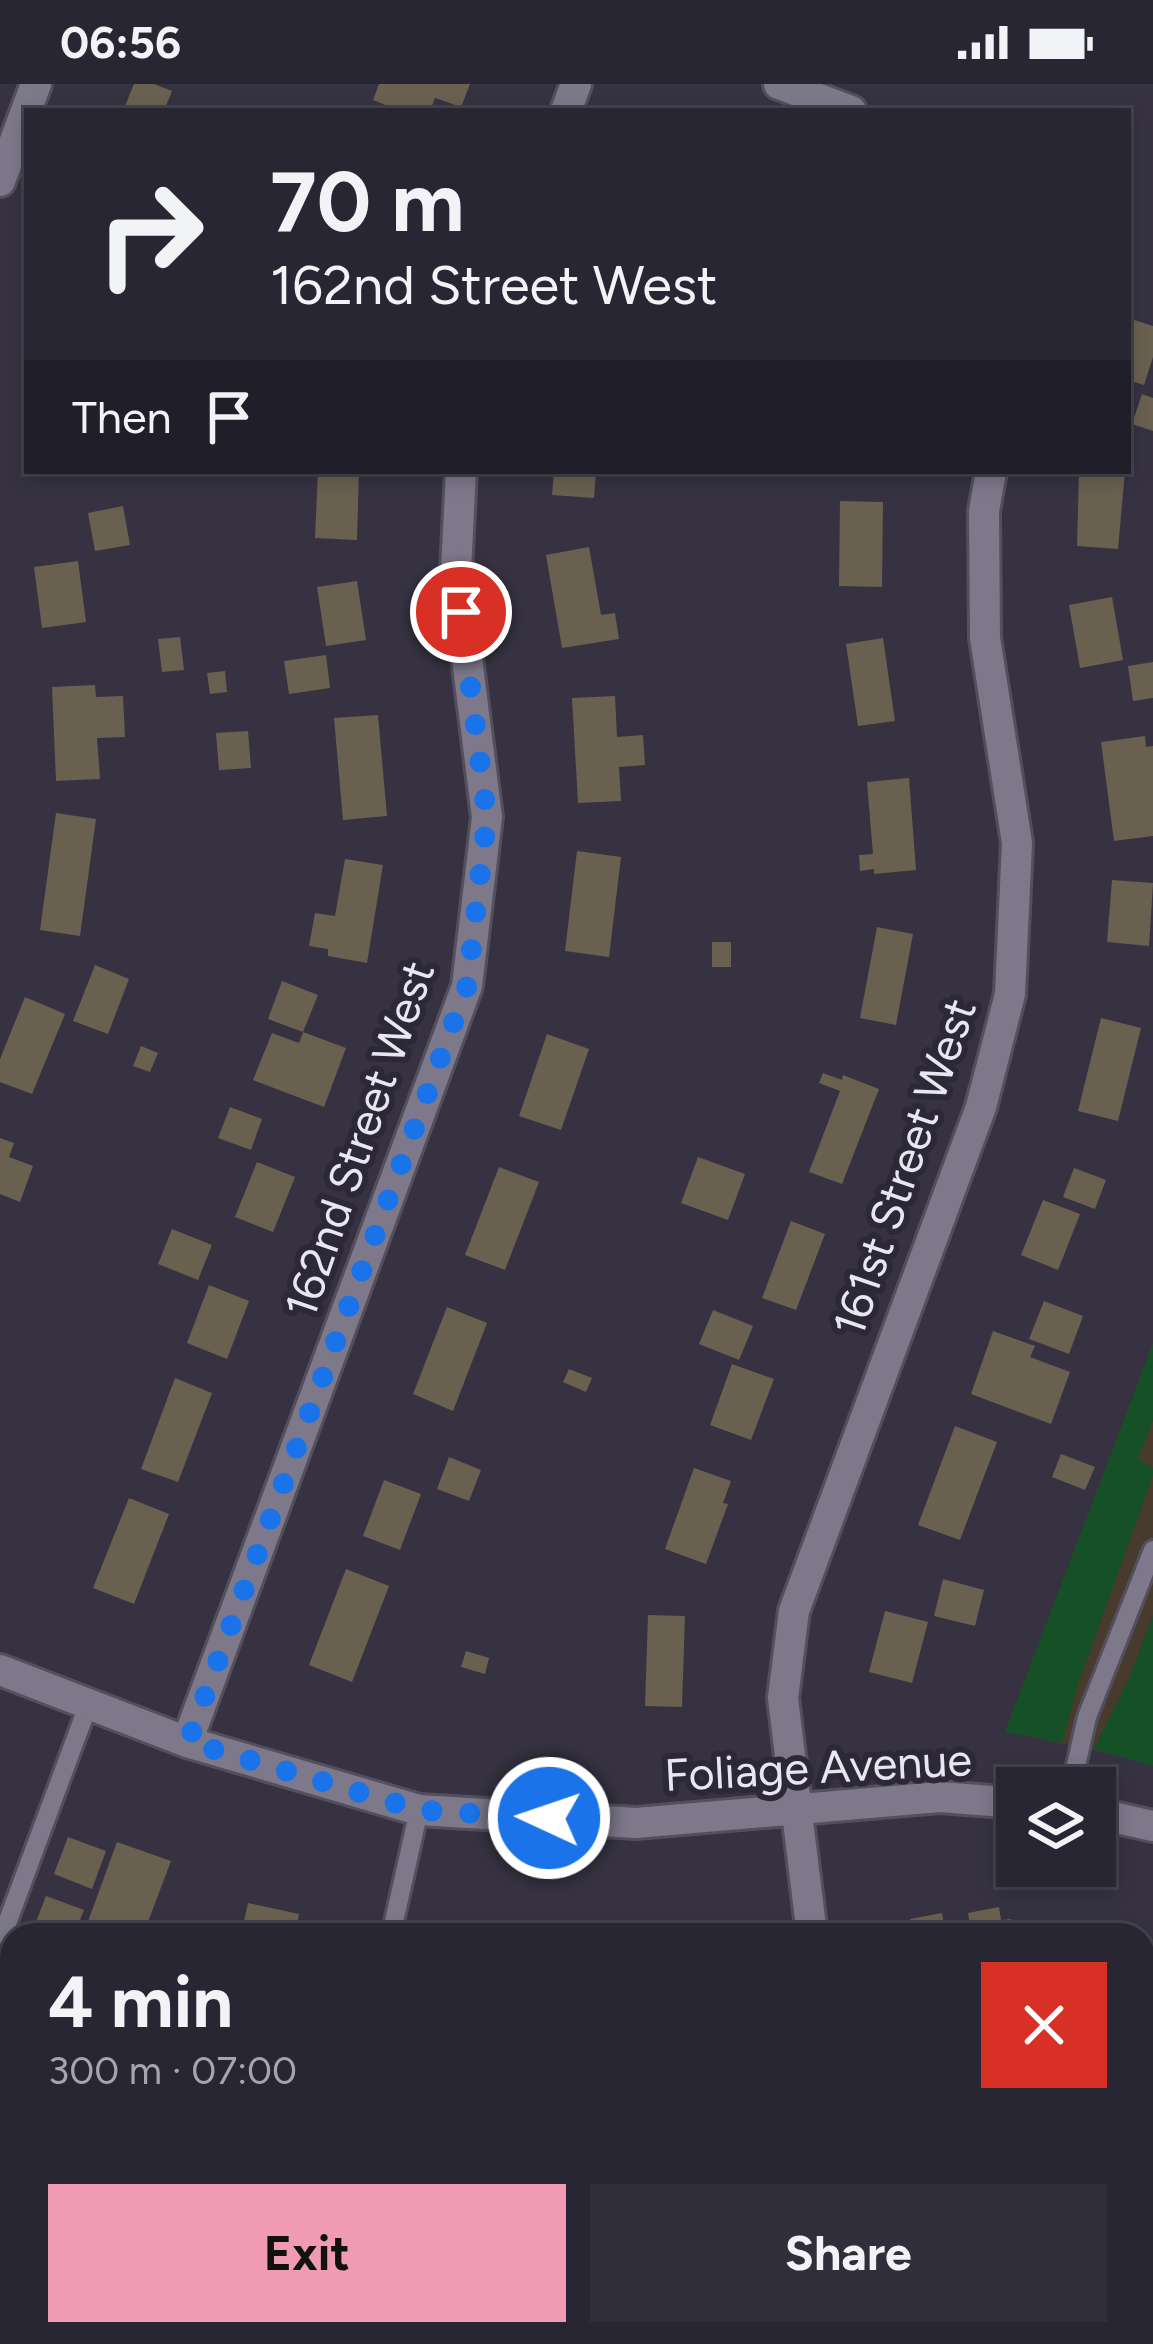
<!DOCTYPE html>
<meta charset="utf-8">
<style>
:root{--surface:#282632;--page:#302e3a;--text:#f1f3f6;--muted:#a5a5ac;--line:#44434d;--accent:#f09ab4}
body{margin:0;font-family:Figtree,sans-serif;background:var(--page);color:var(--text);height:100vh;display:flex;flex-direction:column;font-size:45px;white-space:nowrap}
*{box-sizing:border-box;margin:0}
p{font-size:39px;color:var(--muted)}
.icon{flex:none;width:66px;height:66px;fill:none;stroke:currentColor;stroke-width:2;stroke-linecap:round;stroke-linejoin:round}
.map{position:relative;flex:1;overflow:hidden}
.sheet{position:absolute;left:0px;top:1839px;width:1155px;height:423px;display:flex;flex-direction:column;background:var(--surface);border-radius:36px 36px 0 0;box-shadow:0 6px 18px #0003,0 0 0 3px var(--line)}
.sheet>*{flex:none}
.hud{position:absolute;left:24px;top:24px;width:1107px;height:366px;border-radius:0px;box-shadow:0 6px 18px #0003,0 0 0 3px var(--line);background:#282632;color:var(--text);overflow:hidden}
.tools{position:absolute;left:996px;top:1683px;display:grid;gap:24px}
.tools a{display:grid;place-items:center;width:120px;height:120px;border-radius:0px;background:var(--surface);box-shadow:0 6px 18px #0003,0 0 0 3px var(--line);font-size:60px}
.pin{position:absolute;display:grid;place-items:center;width:102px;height:102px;color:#fff;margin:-51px;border:6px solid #fff;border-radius:50%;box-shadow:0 3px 12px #0007}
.me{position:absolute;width:132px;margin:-66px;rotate:273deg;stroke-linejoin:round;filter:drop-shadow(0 0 9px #0008)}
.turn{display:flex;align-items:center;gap:42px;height:252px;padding:0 48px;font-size:54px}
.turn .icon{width:156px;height:156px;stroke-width:2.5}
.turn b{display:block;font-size:84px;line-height:102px}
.then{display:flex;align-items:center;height:114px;padding:0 48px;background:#0003;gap:24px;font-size:45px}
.round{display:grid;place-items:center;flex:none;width:126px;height:126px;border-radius:0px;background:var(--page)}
.summary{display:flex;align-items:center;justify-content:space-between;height:204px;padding:0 48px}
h1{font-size:72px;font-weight:700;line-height:90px}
.primary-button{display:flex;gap:24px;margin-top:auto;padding:24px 48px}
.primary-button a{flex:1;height:138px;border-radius:0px;background:var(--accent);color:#111;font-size:48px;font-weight:700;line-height:138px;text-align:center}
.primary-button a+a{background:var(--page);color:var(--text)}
.status{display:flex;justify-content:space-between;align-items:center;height:84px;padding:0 60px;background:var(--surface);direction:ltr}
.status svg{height:33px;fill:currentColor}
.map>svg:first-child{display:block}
.commercial{fill:#483a2c}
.green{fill:#155026}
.building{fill:#6a6050}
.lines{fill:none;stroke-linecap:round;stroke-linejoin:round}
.service-casing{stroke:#534f5c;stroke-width:24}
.minor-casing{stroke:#534f5c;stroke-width:36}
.service{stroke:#7d788a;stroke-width:18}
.minor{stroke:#7d788a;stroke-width:30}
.route{stroke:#1a73e8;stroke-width:21;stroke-dasharray:0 37.8}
.labels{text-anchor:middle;stroke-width:12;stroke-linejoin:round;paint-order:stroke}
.street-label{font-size:45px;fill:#e8e6f0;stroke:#2c2837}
</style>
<div class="status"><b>06:56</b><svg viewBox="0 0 49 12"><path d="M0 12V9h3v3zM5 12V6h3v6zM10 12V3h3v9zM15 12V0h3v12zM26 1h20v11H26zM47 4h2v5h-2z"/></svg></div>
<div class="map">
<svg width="1153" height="2260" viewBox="0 0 1153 2260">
<rect width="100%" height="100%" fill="#363242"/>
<path class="commercial" d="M 1153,1259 L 1153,1678 L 1005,1648 Z"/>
<path class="green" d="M 1153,1259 L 1153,1336 L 1138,1375 L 1153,1384 L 1153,1391 L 1076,1606 L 1062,1659 L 1005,1648 Z
M 1153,1531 L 1153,1682 L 1094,1665 L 1130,1592 Z"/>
<path class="building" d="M 134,0 L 154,0 L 172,7 L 164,27 L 123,27 Z
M 379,0 L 470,0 L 461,23 L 435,14 L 430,27 L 392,27 L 393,24 L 373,16 Z
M 1128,234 L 1153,242 L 1153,273 L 1144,301 L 1128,296 Z
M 1142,310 L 1153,314 L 1153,347 L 1132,340 Z
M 318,387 L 359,387 L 357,456 L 315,454 Z
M 554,387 L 596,387 L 594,414 L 552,411 Z
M 1079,387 L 1125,387 L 1118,465 L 1077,462 Z
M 840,417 L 883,418 L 882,503 L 839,502 Z
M 123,422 L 130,461 L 95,467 L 88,429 Z
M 589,463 L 601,531 L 615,529 L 619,555 L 562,564 L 546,471 Z
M 78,477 L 86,538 L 42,544 L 34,483 Z
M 357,497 L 366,556 L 326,562 L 317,503 Z
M 1112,513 L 1123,576 L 1080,584 L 1069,521 Z
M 180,553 L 184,586 L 162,588 L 158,555 Z
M 883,554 L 895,637 L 858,642 L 846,560 Z
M 326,571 L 330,604 L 289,610 L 284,577 Z
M 1153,578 L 1153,614 L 1133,617 L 1128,582 Z
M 225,587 L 227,608 L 210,610 L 207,589 Z
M 95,601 L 96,613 L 123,612 L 125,653 L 97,654 L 100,695 L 56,697 L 52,603 Z
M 615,612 L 617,653 L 643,651 L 645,681 L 619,683 L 621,717 L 578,719 L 572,614 Z
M 378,631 L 387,732 L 343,736 L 334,634 Z
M 248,647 L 251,684 L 219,686 L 216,649 Z
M 1145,652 L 1146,663 L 1153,662 L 1153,752 L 1114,757 L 1101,658 Z
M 909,694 L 916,786 L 874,790 L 874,785 L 860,787 L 859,771 L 873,770 L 867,698 Z
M 56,729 L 96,735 L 80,852 L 40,846 Z
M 577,767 L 621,773 L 609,873 L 565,867 Z
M 345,775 L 383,781 L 367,879 L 328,872 L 328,865 L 309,862 L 315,829 L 335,832 Z
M 1112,796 L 1153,799 L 1149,862 L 1107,858 Z
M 877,843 L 913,850 L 896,941 L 860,934 Z
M 712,858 L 731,858 L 731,883 L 712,883 Z
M 95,881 L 129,895 L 108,950 L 73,937 Z
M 282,897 L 318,911 L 303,948 L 346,964 L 324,1023 L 253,996 L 272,949 L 299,959 L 303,948 L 268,935 Z
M 25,913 L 65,930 L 32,1010 L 0,998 L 0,975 Z
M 1101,934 L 1141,944 L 1118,1037 L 1078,1027 Z
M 547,950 L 589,965 L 561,1046 L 519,1032 Z
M 141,962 L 158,969 L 150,988 L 133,982 Z
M 823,989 L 842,996 L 843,991 L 879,1005 L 842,1100 L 809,1088 L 840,1007 L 819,999 Z
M 230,1023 L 262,1035 L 251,1066 L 218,1054 Z
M 0,1054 L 14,1059 L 9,1073 L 33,1082 L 20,1118 L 0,1110 Z
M 698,1073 L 745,1090 L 728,1136 L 681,1119 Z
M 257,1078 L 295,1093 L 273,1148 L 235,1133 Z
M 499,1083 L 539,1098 L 505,1186 L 465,1171 Z
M 1074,1084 L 1106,1096 L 1095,1125 L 1063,1113 Z
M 1043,1116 L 1080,1130 L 1058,1186 L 1021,1171 Z
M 791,1137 L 825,1150 L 796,1226 L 762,1214 Z
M 172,1145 L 212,1161 L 198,1196 L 158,1180 Z
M 209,1201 L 249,1217 L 227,1275 L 187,1259 Z
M 1044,1217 L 1083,1232 L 1069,1270 L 1029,1255 Z
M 447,1223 L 487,1239 L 453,1327 L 413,1310 Z
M 713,1226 L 753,1242 L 739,1276 L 699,1260 Z
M 993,1247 L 1035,1262 L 1030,1273 L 1070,1288 L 1051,1340 L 971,1310 Z
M 732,1280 L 774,1295 L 751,1356 L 710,1341 Z
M 569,1285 L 592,1294 L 586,1308 L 563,1298 Z
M 175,1294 L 212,1309 L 178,1398 L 141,1385 Z
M 955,1342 L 997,1358 L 960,1456 L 918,1441 Z
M 1061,1370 L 1095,1383 L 1085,1406 L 1052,1393 Z
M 449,1373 L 481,1386 L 469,1417 L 437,1405 Z
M 694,1384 L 731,1397 L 723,1419 L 728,1420 L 706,1480 L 665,1465 Z
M 384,1396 L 421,1410 L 400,1466 L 363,1452 Z
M 129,1414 L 169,1430 L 134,1520 L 93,1504 Z
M 346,1485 L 389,1502 L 352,1598 L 309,1581 Z
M 943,1495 L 984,1506 L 975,1542 L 934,1532 Z
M 885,1527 L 928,1538 L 912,1599 L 869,1588 Z
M 648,1531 L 685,1532 L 682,1623 L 645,1622 Z
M 466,1567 L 489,1574 L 485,1590 L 461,1583 Z
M 68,1753 L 106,1767 L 92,1805 L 54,1790 Z
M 117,1758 L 171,1777 L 143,1851 L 83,1851 Z
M 46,1812 L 84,1826 L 74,1851 L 32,1848 Z
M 248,1819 L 299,1830 L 295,1851 L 241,1851 Z
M 999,1823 L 1001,1836 L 1011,1835 L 1013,1851 L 912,1851 L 910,1835 L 942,1829 L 945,1845 L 970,1841 L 968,1829 Z
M 0,1977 L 12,1981 L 12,2013 L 3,2035 L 0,2033 Z
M 11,2051 L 12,2051 L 12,2119 L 0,2115 L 0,2084 Z
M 0,2170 L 12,2174 L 12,2213 L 0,2208 Z
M 286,2250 L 381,2250 L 383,2256 L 398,2252 L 400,2260 L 304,2260 L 302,2253 L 288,2257 Z
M 472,2250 L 604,2250 L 602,2260 L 470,2260 Z
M 870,2250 L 1006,2250 L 1002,2260 L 866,2260 Z"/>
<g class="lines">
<g class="service-casing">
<path id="service" d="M 1071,1704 L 1087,1633 L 1153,1466
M 391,1851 L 419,1726
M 0,1858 L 89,1619
M 432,2250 L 435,2260"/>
</g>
<g class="minor-casing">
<path id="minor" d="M 779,0 L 851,27
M 566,27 L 576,0
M 0,97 L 36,0
M 0,1586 L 187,1658 L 419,1726 L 636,1739 L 940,1713 L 1017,1719
M 187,1658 L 467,902 L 487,733 L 456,487 L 461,387
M 1095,1729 L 1153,1742
M 812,1851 L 783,1614 L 794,1527 L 981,1023 L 1010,910 L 1017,759 L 985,554 L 984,427 L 991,387
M 756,2260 L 760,2250"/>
</g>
<use href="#service" class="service"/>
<use href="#minor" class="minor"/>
</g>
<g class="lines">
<path class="route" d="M 461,528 L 487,733 L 467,902 L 188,1658 L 419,1726 L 549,1734"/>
</g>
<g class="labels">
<g class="street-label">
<text transform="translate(359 1055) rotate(-71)" y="16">162nd Street West</text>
<text transform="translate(904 1083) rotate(-71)" y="16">161st Street West</text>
<text transform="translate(818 1683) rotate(-3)" y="16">Foliage Avenue</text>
</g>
</g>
</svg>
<div class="tools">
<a><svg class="icon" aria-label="layers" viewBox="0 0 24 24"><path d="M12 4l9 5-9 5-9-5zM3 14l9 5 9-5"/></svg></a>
</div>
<div class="pin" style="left:461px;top:528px;background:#d93025"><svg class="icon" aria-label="arrive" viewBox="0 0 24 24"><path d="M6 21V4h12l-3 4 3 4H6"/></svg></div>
<svg class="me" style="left:549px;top:1734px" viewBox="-20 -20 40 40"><circle r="17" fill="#1a73e8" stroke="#fff" stroke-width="3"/><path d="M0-11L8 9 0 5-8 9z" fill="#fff"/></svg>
<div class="hud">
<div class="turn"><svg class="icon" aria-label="right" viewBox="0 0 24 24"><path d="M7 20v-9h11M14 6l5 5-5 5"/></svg><div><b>70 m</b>162nd Street West</div></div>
<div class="then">Then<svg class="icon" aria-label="arrive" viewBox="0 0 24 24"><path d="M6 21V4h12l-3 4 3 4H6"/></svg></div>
</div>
<section class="sheet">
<div class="summary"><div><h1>4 min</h1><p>300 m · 07:00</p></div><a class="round" style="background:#d93025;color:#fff"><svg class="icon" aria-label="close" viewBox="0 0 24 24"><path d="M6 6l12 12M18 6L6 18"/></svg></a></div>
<div class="primary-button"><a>Exit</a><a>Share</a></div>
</section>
</div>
